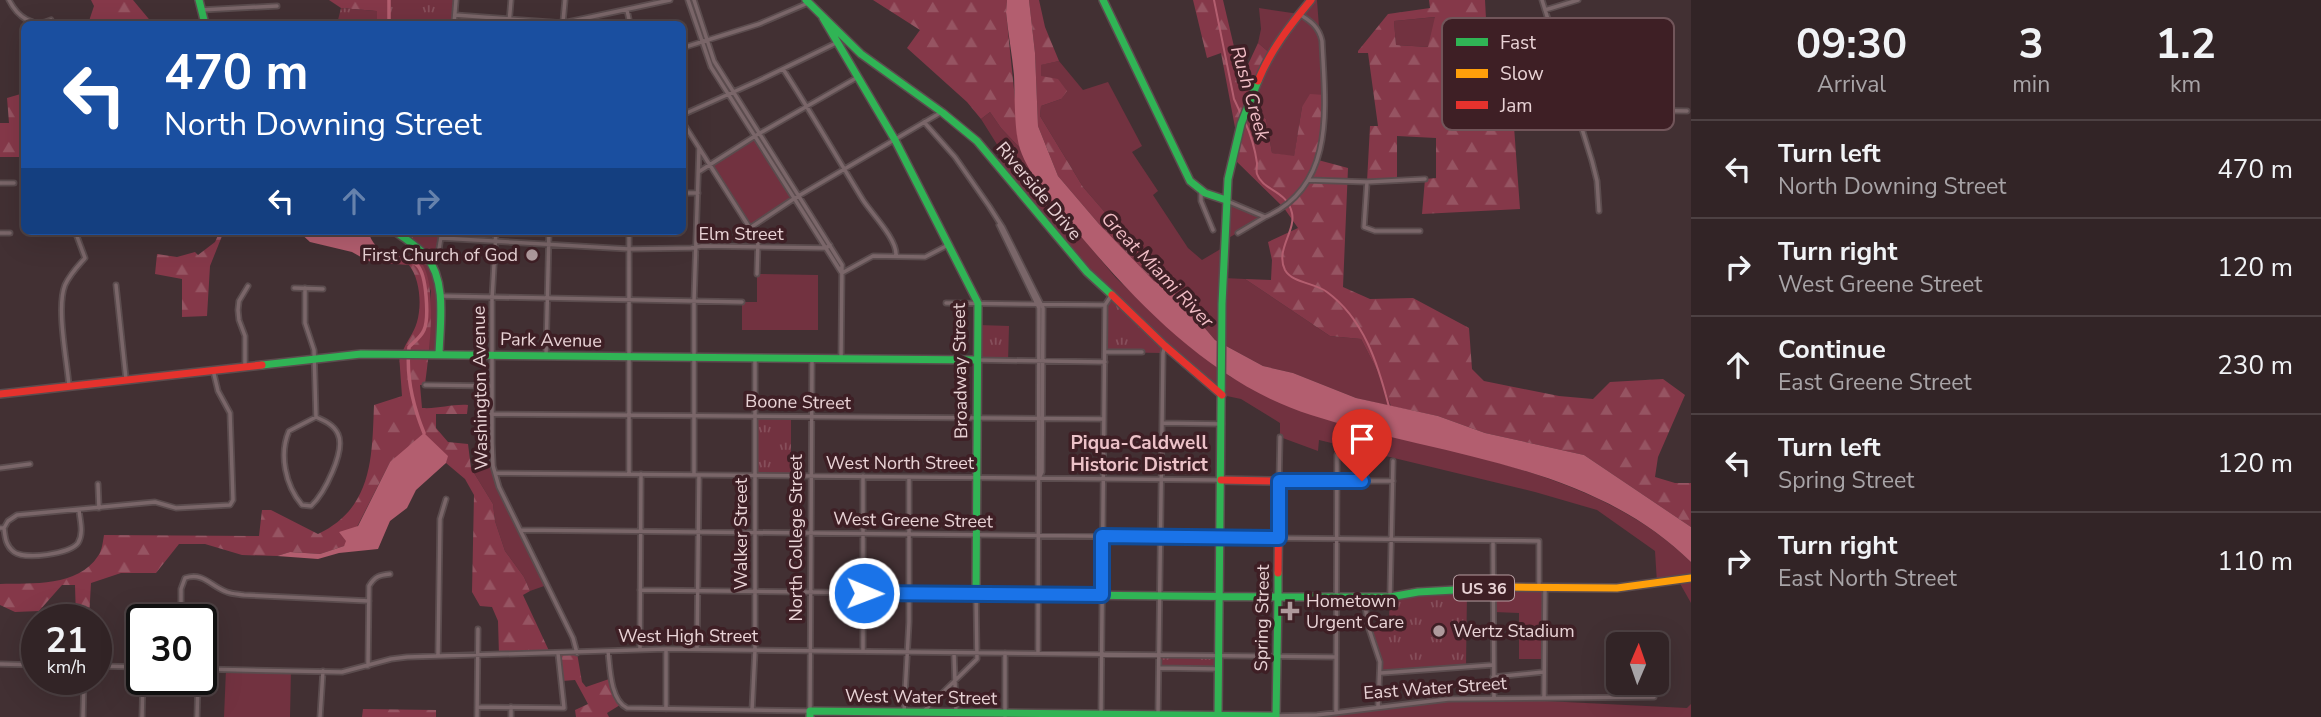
<!DOCTYPE html>
<style>
:root{--surface:#322426;--page:#3a2c2e;--text:#f1f3f6;--muted:#a8a4a7;--line:#4d4143}
body{margin:0;font-family:"Nunito Sans",sans-serif;background:var(--page);color:var(--text);height:100vh;display:flex;flex-direction:column;font-size:26px;white-space:nowrap}
*{box-sizing:border-box;margin:0}
p{font-size:23px;color:var(--muted)}
.icon{flex:none;width:38px;height:38px;fill:none;stroke:currentColor;stroke-width:2;stroke-linecap:round;stroke-linejoin:round}
.map{position:relative;flex:1;overflow:hidden}
.sheet{display:flex;flex-direction:column;background:var(--surface);width:630px}
.sheet>*{flex:none}
.guide{position:absolute;left:21px;top:21px;width:665px;height:214px;border-radius:10px;box-shadow:0 7px 28px #0002,0 0 0 2px var(--line);background:#1a4fa0;color:#fff;overflow:hidden}
.needle{width:46px;rotate:2deg}
.tools{position:absolute;left:1606px;top:632px;display:grid;gap:14px}
.tools a{display:grid;place-items:center;width:63px;height:63px;border-radius:10px;background:var(--surface);box-shadow:0 7px 28px #0002,0 0 0 2px var(--line);font-size:35px}
.speed{position:absolute;left:21px;top:604px;display:flex;gap:14px;font-size:35px;font-weight:700;text-align:center}
.speed>*{display:grid;place-content:center;width:91px;height:91px;border-radius:50%;background:var(--surface);box-shadow:0 7px 28px #0002,0 0 0 2px var(--line);line-height:1}
.speed small{font-size:18px;font-weight:400}
.speed .limit{border:4px solid #111;border-radius:10px;background:#fff;color:#111}
.pin{position:absolute;display:grid;place-items:center;width:60px;height:60px;color:#fff;margin:-72px -30px;border-radius:50% 50% 50% 0;rotate:-45deg;box-shadow:0 0 7px #0007}
.pin .icon{rotate:45deg}
.me{position:absolute;width:77px;margin:-38px;rotate:91deg;stroke-linejoin:round;filter:drop-shadow(0 0 5px #0008)}
.turn{display:flex;align-items:center;gap:24px;height:147px;padding:0 28px;font-size:32px}
.turn .icon{width:91px;height:91px;stroke-width:2.5}
.turn b{display:block;font-size:49px;line-height:60px}
.lanes{display:flex;align-items:center;height:66px;padding:0 28px;background:#0003;justify-content:center;gap:35px;direction:ltr}
.lanes .off{opacity:.35}
.eta{display:flex;justify-content:space-evenly;align-items:center;height:119px;text-align:center}
.eta b{font-size:42px;font-weight:700;line-height:49px}
ul{padding:0;list-style:none}
li{display:flex;align-items:center;gap:21px;height:98px;padding:0 28px;border-top:2px solid var(--line)}
li div{flex:1}
li b{display:block;font-size:26px}
li em{font-style:normal}
main{display:flex;flex:1;min-height:0}
.map>svg:first-child{display:block}
.grass{fill:#723240}
.forest{fill:url(#forest-firs);fill-rule:evenodd}
.park{fill:url(#park-tufts)}
.water{fill:#b35e6f}
.lines{fill:none;stroke-linecap:round;stroke-linejoin:round}
.stream{stroke:#b35e6f;stroke-width:2}
.canal{stroke:#b35e6f;stroke-width:3.5}
.street-casing{stroke:#5b4c4e;stroke-width:7}
.fast-casing{stroke:#5b4c4e;stroke-width:10}
.slow-casing{stroke:#5b4c4e;stroke-width:10}
.jam-casing{stroke:#5b4c4e;stroke-width:10}
.street{stroke:#7a6669;stroke-width:3.5}
.fast{stroke:#30b455;stroke-width:7}
.slow{stroke:#ff9f0a;stroke-width:7}
.jam{stroke:#e5322d;stroke-width:7}
.route-casing{stroke:#114b97;stroke-width:18}
.route{stroke:#1a73e8;stroke-width:12}
.poi-dot{fill:#af9a9d;stroke:#3e1f25;stroke-width:2.5}
.labels{text-anchor:middle;stroke-width:7;stroke-linejoin:round;paint-order:stroke}
.shield{fill:#3e1f25;stroke:#b69da1;stroke-width:2}
.shield-label{font-size:16px;font-weight:bold;fill:#e9d3d6}
.street-label{font-size:18px;fill:#e9d3d6;stroke:#3e1f25}
.poi-label{font-size:18px;fill:#e9d3d6;stroke:#3e1f25;text-anchor:start}
.water-label{font-size:19px;font-style:italic;fill:#f0bdc5;stroke:#3e1f25}
.neighbourhood-label{font-size:19px;font-weight:bold;fill:#ecc2c8;stroke:#3e1f25}
.key{fill:#3e1f25;stroke:#71555a;stroke-width:2}
.key-label{font-size:19px;fill:#e9d3d6}
</style>
<main>
<div class="map">
<svg width="1691" height="717" viewBox="0 0 1691 717">
<defs>
<pattern id="forest-firs" width="22" height="20" patternUnits="userSpaceOnUse" patternTransform="scale(1.75)"><rect width="22" height="20" fill="#853849"/><path d="M5 1l3.5 6h-7zM16 11l3.5 6h-7z" fill="#965462"/></pattern>
<pattern id="park-tufts" width="24" height="20" patternUnits="userSpaceOnUse" patternTransform="scale(1.75)"><rect width="24" height="20" fill="#723240"/><path d="M3 7l-1-3M5 7V3M7 7l1-3M15 17l-1-3M17 17v-4M19 17l1-3" fill="none" stroke="#864f5b"/></pattern>
</defs>
<rect width="100%" height="100%" fill="#423033"/>
<path class="grass" d="M 1311,0 L 1317,0 L 1324,95 L 1302,107 L 1294,157 L 1272,153 L 1266,119 L 1247,107 L 1271,54 L 1258,43 L 1261,29 L 1259,8 L 1299,14 Z
M 1436,17 L 1429,47 L 1396,45 L 1394,21 Z
M 1059,61 L 1083,90 L 1108,82 L 1142,146 L 1132,152 L 1158,191 L 1153,195 L 1188,248 L 1202,260 L 1224,247 L 1224,278 L 1245,279 L 1330,336 L 1361,339 L 1378,372 L 1391,406 L 1356,398 L 1293,373 L 1263,366 L 1215,340 L 1083,187 L 1040,116 L 1041,106 L 1061,99 L 1041,77 L 1040,65 Z
M 990,112 L 1001,128 L 1020,148 L 1044,192 L 1116,278 L 1190,347 L 1231,377 L 1273,398 C 1331,415 1389,432 1448,448 C 1537,474 1622,495 1691,562 L 1691,603 L 1678,580 L 1657,583 L 1655,551 L 1597,510 L 1535,492 L 1319,440 L 1318,451 L 1280,437 L 1280,423 L 1241,399 L 1222,395 L 1111,296 L 995,163 L 1003,154 L 981,119 Z
M 755,136 L 795,198 L 750,228 L 709,164 Z
M 1226,200 L 1265,217 L 1225,240 Z
M 420,250 L 437,280 L 439,354 L 429,354 L 431,291 L 416,257 Z
M 757,274 L 818,275 L 818,330 L 742,330 L 742,302 L 757,302 Z
M 493,466 L 499,487 L 547,585 L 530,591 L 524,577 L 505,551 L 495,521 L 493,504 L 471,468 Z
M 1545,586 L 1543,659 L 1519,659 L 1519,613 L 1494,612 L 1494,588 Z
M 226,669 L 291,670 L 290,717 L 224,717 Z
M 1544,698 L 1545,701 L 1687,708 L 1691,704 L 1691,717 L 1330,717 L 1329,714 L 1448,699 Z"/>
<path class="forest" d="M 91,0 L 133,0 L 153,24 L 125,24 L 126,22 L 115,24 L 88,24 L 94,6 Z
M 329,0 L 389,0 L 389,19 L 391,24 L 377,22 L 376,11 L 341,8 Z
M 873,0 L 1007,0 L 1006,12 L 1020,148 L 1001,128 L 990,112 L 981,119 L 967,102 L 907,48 L 920,30 Z
M 1029,0 L 1039,0 L 1045,27 L 1059,61 L 1041,65 L 1041,76 L 1058,79 L 1067,91 L 1061,99 L 1041,106 L 1040,116 L 1083,187 L 1173,291 L 1154,281 L 1099,224 L 1058,176 L 1038,126 L 1035,53 Z
M 1193,0 L 1223,0 L 1240,72 L 1245,71 L 1258,43 L 1271,54 L 1247,107 L 1266,119 L 1272,153 L 1294,156 L 1302,107 L 1310,94 L 1324,95 L 1325,121 L 1318,160 L 1348,168 L 1343,287 L 1370,299 L 1413,298 L 1469,328 L 1472,369 L 1484,381 L 1559,396 L 1593,399 L 1610,382 L 1663,379 L 1685,395 L 1658,457 L 1655,477 L 1675,483 L 1691,483 L 1691,527 L 1584,455 L 1485,433 L 1438,416 L 1391,406 L 1378,372 L 1361,339 L 1330,336 L 1245,279 L 1271,280 L 1272,260 L 1268,242 L 1298,228 L 1284,208 L 1232,157 L 1237,138 L 1221,53 L 1207,58 Z
M 1429,0 L 1485,0 L 1486,19 L 1473,115 L 1513,113 L 1520,209 L 1422,214 L 1425,179 L 1436,178 L 1436,138 L 1397,136 L 1397,180 L 1367,182 L 1370,126 L 1378,126 L 1368,53 L 1358,53 L 1358,51 L 1388,14 L 1430,8 ZM 1435,17 L 1428,47 L 1396,45 L 1394,21 Z
M 24,93 L 24,157 L 0,157 L 0,123 L 9,123 L 7,98 Z
M 220,231 L 224,231 L 210,266 L 207,316 L 182,317 L 182,279 L 155,274 L 157,254 L 177,257 L 195,252 L 198,255 L 215,242 Z
M 384,254 C 393,255 409,254 416,258 C 441,272 428,361 425,385 L 420,385 L 422,408 C 439,409 451,404 468,405 L 467,414 L 436,414 L 436,428 L 448,442 L 468,444 L 471,468 L 493,504 L 495,521 L 505,551 L 524,577 L 530,591 L 523,595 L 550,653 L 499,655 L 498,621 L 492,607 L 480,606 L 472,592 L 474,495 L 465,479 L 446,463 L 447,456 L 390,462 L 357,527 L 344,546 L 320,554 L 290,552 L 277,556 L 242,555 L 205,544 L 179,544 L 156,573 L 121,573 L 91,583 L 89,619 L 76,619 L 75,585 L 62,585 L 39,611 L 15,612 L 0,605 L 0,584 C 32,583 78,587 98,556 C 102,551 103,541 104,535 L 259,536 L 262,510 L 271,510 L 318,534 C 373,508 372,457 374,405 L 402,396 L 399,354 L 402,353 C 406,342 414,333 417,322 C 422,305 420,279 409,265 L 379,263 L 385,261 L 388,257 Z
M 558,653 L 577,653 L 582,682 L 586,687 L 612,678 L 620,705 L 607,713 L 609,717 L 576,717 L 575,710 L 588,704 L 575,680 L 562,681 Z
M 363,709 L 436,710 L 436,717 L 362,717 Z"/>
<path class="park" d="M 389,0 L 456,0 L 454,24 L 391,24 L 389,19 Z
M 341,8 L 377,11 L 377,22 L 379,24 L 337,24 Z
M 395,231 L 442,231 L 440,245 L 431,261 Z
M 1111,296 L 1165,346 L 1163,353 L 1105,352 L 1105,305 Z
M 978,325 L 1009,326 L 1008,361 L 977,360 Z
M 755,416 L 791,416 L 791,476 L 755,475 Z
M 1467,590 L 1466,667 L 1381,673 L 1368,626 L 1389,618 L 1390,597 Z
M 1159,654 L 1219,655 L 1219,669 L 1159,668 Z"/>
<path class="water" d="M 1007,0 L 1029,0 L 1035,53 L 1038,126 L 1058,176 L 1099,224 L 1154,281 L 1173,291 L 1215,340 L 1263,366 L 1293,373 L 1356,398 L 1438,416 L 1485,433 L 1584,455 L 1691,527 L 1691,562 C 1589,462 1440,457 1311,415 C 1213,384 1137,304 1073,227 C 1055,205 1029,176 1020,149 C 1014,131 1015,94 1014,75 C 1012,54 1008,33 1006,12 Z
M 298,231 L 368,231 C 372,244 378,248 388,257 L 379,263 L 368,261 L 352,252 L 310,242 Z
M 424,433 L 448,456 L 446,463 L 416,490 L 407,508 L 390,521 L 378,549 L 339,553 L 318,559 L 277,556 L 290,552 L 320,554 L 344,546 L 346,541 L 339,532 L 358,526 L 390,462 Z"/>
<g class="lines">
<path class="stream" d="M 1214,0 L 1234,99 L 1241,114
M 1245,122 C 1251,135 1255,149 1257,163 C 1257,167 1256,171 1257,174 C 1263,191 1287,190 1292,213 C 1296,231 1275,250 1285,270 C 1292,283 1316,283 1327,292 C 1364,319 1378,364 1389,407"/>
<path class="canal" d="M 389,0 L 389,19 L 391,24
M 384,257 C 395,258 409,257 417,265 C 427,274 429,319 424,330 C 421,337 414,342 409,347 C 406,376 413,406 424,433"/>
<g class="street-casing">
<path id="street" d="M 9,0 C 17,16 33,29 51,20
M 688,0 L 711,67 L 841,272
M 694,0 L 714,61 L 842,265 L 841,359
M 1542,0 L 1592,161 L 1597,181 L 1599,211
M 201,10 L 277,6
M 627,10 L 630,24
M 1545,10 L 1578,0
M 455,15 L 563,23 L 670,0
M 563,22 L 565,0
M 454,24 L 456,0
M 509,24 L 511,0
M 682,48 L 759,24 L 808,3
M 783,69 C 811,112 836,156 863,200 C 872,214 897,239 896,255
M 1575,109 L 1687,111
M 682,115 L 758,81 L 836,43
M 682,121 L 758,241 L 757,274
M 924,122 L 955,157 L 989,206 L 1003,228 L 1043,308 L 1042,472 L 1040,476
M 700,171 L 755,136 L 858,77
M 1308,180 L 1367,182 L 1425,179
M 1367,182 L 1364,227 L 1375,231 L 1420,231
M 0,183 L 14,183
M 1201,191 L 1201,201 L 1213,230
M 682,193 L 698,193
M 1227,201 L 1265,217 C 1337,186 1325,105 1322,41 C 1319,27 1311,21 1299,14
M 999,225 L 1039,308 L 1038,653
M 750,228 L 795,198 L 940,113
M 496,231 L 492,299 L 492,443 L 493,466 L 499,487 L 573,638 L 577,653
M 0,233 L 10,233
M 1238,233 L 1265,217
M 441,238 L 629,249 L 691,248 L 702,246 L 826,248 L 830,245
M 431,261 L 439,249 L 442,231
M 842,273 L 873,256 L 925,257 L 948,245
M 116,285 L 126,379
M 294,288 L 323,289
M 305,288 L 305,323 L 314,350 L 316,417
M 441,296 L 742,302
M 946,303 L 1105,305
M 1106,352 L 1142,352
M 546,355 L 549,231
M 977,360 L 1105,362
M 245,367 L 245,336 L 239,320 L 238,310 L 239,301 L 248,286
M 425,385 L 492,386
M 69,386 C 67,360 56,308 65,285 C 70,274 77,267 85,258 L 75,231
M 491,414 L 1104,419
M 316,417 C 325,421 334,425 338,434 C 346,451 324,494 311,506 L 302,505 C 285,485 279,454 289,431 Z
M 1162,423 L 1222,424
M 1280,437 L 1279,481 L 1393,481
M 0,468 L 30,464
M 495,473 L 1220,480
M 629,474 L 629,231
M 694,475 L 694,301 L 699,148
M 98,484 L 99,508
M 0,528 L 4,528 L 8,521 L 17,515 L 155,502 L 176,508 L 230,505 L 233,500 L 230,413 L 218,391 L 213,370
M 4,528 C 5,538 6,546 14,552 C 25,560 70,554 78,543 C 84,533 80,521 79,510
M 521,530 L 1539,541 L 1539,586
M 1493,541 L 1494,697
M 640,590 L 976,594 L 977,659 L 925,710
M 1390,595 L 1393,461
M 1364,598 L 1368,626 L 1380,662 L 1378,706
M 181,620 L 181,589 L 185,578 C 204,572 210,586 227,592 C 232,594 238,594 244,595 L 369,601
M 697,648 L 699,475
M 640,649 L 641,474
M 608,651 C 610,667 610,700 627,708 L 810,711 L 812,359
M 863,651 L 863,476
M 954,653 L 956,712
M 438,656 L 440,519 L 446,499
M 0,664 L 37,665
M 96,666 L 142,667
M 368,666 L 369,586 C 375,576 380,575 390,574
M 1159,668 L 1219,669
M 201,669 L 342,672 L 391,659 L 407,657 L 666,649 L 1335,657
M 1381,673 L 1492,665
M 1493,677 L 1543,672
M 1544,698 L 1545,588
M 477,707 L 564,708 L 558,653
M 666,709 L 666,649
M 752,710 L 755,650 L 755,358
M 904,712 L 909,622 L 909,477
M 1336,713 L 1337,455
M 1101,715 L 1105,305 L 1111,296
M 1158,715 L 1163,353 L 1165,346
M 1276,716 L 1317,715 L 1448,699 L 1654,697
M 83,717 L 84,679
M 142,717 L 143,679
M 197,717 L 198,679
M 320,717 L 323,671
M 477,717 L 478,629
M 511,717 L 511,707
M 1005,717 L 1005,653"/>
</g>
<g class="fast-casing">
<path id="fast" d="M 199,0 L 205,24
M 806,0 L 861,54 L 943,113 L 977,141 L 1087,272 L 1112,295
M 1103,0 L 1190,181 L 1205,193 L 1226,200
M 823,18 L 895,140 L 978,303 L 976,594 L 1278,597 L 1278,573
M 395,231 C 405,239 417,246 426,256 C 447,281 440,323 439,354
M 262,365 L 361,354 L 977,360
M 810,717 L 810,711 L 1276,716 L 1278,597 L 1390,597 L 1418,592 L 1509,587
M 1218,717 L 1222,304 L 1228,179 L 1241,124 L 1258,81"/>
</g>
<g class="slow-casing">
<path id="slow" d="M 1509,587 L 1617,588 L 1691,578"/>
</g>
<g class="jam-casing">
<path id="jam" d="M 1258,81 C 1270,51 1290,25 1311,0
M 1112,295 L 1165,346 L 1222,395
M 0,394 L 262,365
M 1221,480 L 1279,481 L 1278,573"/>
</g>
<use href="#street" class="street"/>
<use href="#fast" class="fast"/>
<use href="#slow" class="slow"/>
<use href="#jam" class="jam"/>
</g>
<g class="lines">
<g class="route-casing">
<path id="route" d="M 864,593 L 1102,595 L 1102,536 L 1279,538 L 1279,481 L 1362,481"/>
</g>
<use href="#route" class="route"/>
</g>
<g class="poi-dot">
<circle cx="532" cy="255" r="7"/>
<path d="M1286.5 600.5h7v7h7v7h-7v7h-7v-7h-7v-7h7z"/>
<circle cx="1439" cy="631" r="7"/>
</g>
<g class="labels">
<rect class="shield" x="1454" y="575.5" width="60" height="25" rx="5"/>
<g class="shield-label">
<text x="1484" y="594">US 36</text>
</g>
<g class="street-label">
<text transform="translate(1039 191) rotate(50)" y="6">Riverside Drive</text>
<text x="741" y="240">Elm Street</text>
<text transform="translate(551 340) rotate(1)" y="6">Park Avenue</text>
<text transform="translate(960 371) rotate(-91)" y="6">Broadway Street</text>
<text transform="translate(480 388) rotate(-91)" y="6">Washington Avenue</text>
<text transform="translate(798 402) rotate(1)" y="6">Boone Street</text>
<text x="900" y="469">West North Street</text>
<text transform="translate(913 520) rotate(1)" y="6">West Greene Street</text>
<text transform="translate(741 534) rotate(-90)" y="6">Walker Street</text>
<text transform="translate(796 538) rotate(-90)" y="6">North College Street</text>
<text transform="translate(1262 618) rotate(-89)" y="6">Spring Street</text>
<text x="688" y="642">West High Street</text>
<text transform="translate(1435 688) rotate(-4)" y="6">East Water Street</text>
<text transform="translate(921 697) rotate(1)" y="6">West Water Street</text>
</g>
<g class="poi-label">
<text x="518" y="261" text-anchor="end">First Church of God</text>
<text x="1306" y="607">Hometown<tspan x="1306" dy="21">Urgent Care</tspan></text>
<text x="1453" y="637">Wertz Stadium</text>
</g>
<g class="water-label">
<text transform="translate(1251 93) rotate(74)" y="7">Rush Creek</text>
<text transform="translate(1158 269) rotate(46)" y="7">Great Miami River</text>
</g>
<g class="neighbourhood-label">
<text x="1139" y="449">Piqua-Caldwell<tspan x="1139" dy="22">Historic District</tspan></text>
</g>
</g>
<rect x="1442" y="18" width="232" height="112" rx="10" class="key"/>
<rect x="1456" y="38" width="32" height="8" fill="#30b455"/>
<rect x="1456" y="69" width="32" height="9" fill="#ff9f0a"/>
<rect x="1456" y="101" width="32" height="8" fill="#e5322d"/>
<g class="key-label">
<text x="1500" y="49">Fast</text>
<text x="1500" y="80">Slow</text>
<text x="1500" y="112">Jam</text>
</g>
</svg>
<div class="tools">
<a><svg class="needle" viewBox="-14 -14 28 28"><path d="M0-13l5 13h-10z" fill="#e53935"/><path d="M0 13l5-13h-10z" fill="#a8a4a7"/></svg></a>
</div>
<div class="speed"><div>21<small>km/h</small></div><div class="limit">30</div></div>
<div class="pin" style="left:1362px;top:481px;background:#d93025"><svg class="icon" aria-label="arrive" viewBox="0 0 24 24"><path d="M6 21V4h12l-3 4 3 4H6"/></svg></div>
<svg class="me" style="left:864px;top:593px" viewBox="-20 -20 40 40"><circle r="17" fill="#1a73e8" stroke="#fff" stroke-width="3"/><path d="M0-11L8 9 0 5-8 9z" fill="#fff"/></svg>
<div class="guide">
<div class="turn"><svg class="icon" aria-label="left" viewBox="0 0 24 24"><path d="M17 20v-9H6M10 6l-5 5 5 5"/></svg><div><b>470 m</b>North Downing Street</div></div>
<div class="lanes"><svg class="icon" aria-label="left" viewBox="0 0 24 24"><path d="M17 20v-9H6M10 6l-5 5 5 5"/></svg><svg class="icon off" aria-label="ahead" viewBox="0 0 24 24"><path d="M12 20V5M6 11l6-6 6 6"/></svg><svg class="icon off" aria-label="right" viewBox="0 0 24 24"><path d="M7 20v-9h11M14 6l5 5-5 5"/></svg></div>
</div>
</div>
<section class="sheet">
<div class="eta">
<div><b>09:30</b><p>Arrival</p></div>
<div><b>3</b><p>min</p></div>
<div><b>1.2</b><p>km</p></div>
</div>
<ul>
<li><svg class="icon" aria-label="left" viewBox="0 0 24 24"><path d="M17 20v-9H6M10 6l-5 5 5 5"/></svg><div><b>Turn left</b><p>North Downing Street</p></div><em>470 m</em></li>
<li><svg class="icon" aria-label="right" viewBox="0 0 24 24"><path d="M7 20v-9h11M14 6l5 5-5 5"/></svg><div><b>Turn right</b><p>West Greene Street</p></div><em>120 m</em></li>
<li><svg class="icon" aria-label="ahead" viewBox="0 0 24 24"><path d="M12 20V5M6 11l6-6 6 6"/></svg><div><b>Continue</b><p>East Greene Street</p></div><em>230 m</em></li>
<li><svg class="icon" aria-label="left" viewBox="0 0 24 24"><path d="M17 20v-9H6M10 6l-5 5 5 5"/></svg><div><b>Turn left</b><p>Spring Street</p></div><em>120 m</em></li>
<li><svg class="icon" aria-label="right" viewBox="0 0 24 24"><path d="M7 20v-9h11M14 6l5 5-5 5"/></svg><div><b>Turn right</b><p>East North Street</p></div><em>110 m</em></li>
</ul>
</section>
</main>
